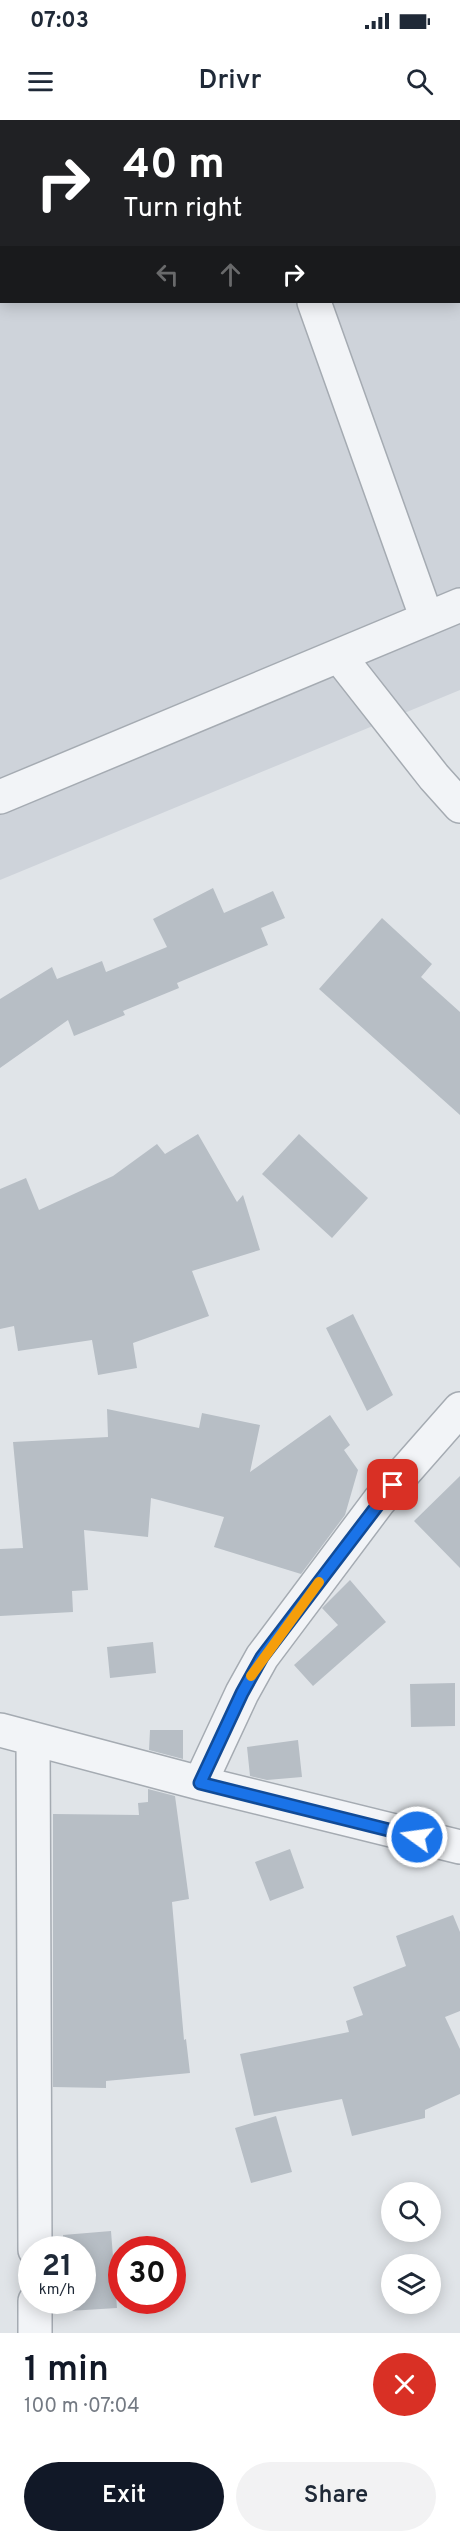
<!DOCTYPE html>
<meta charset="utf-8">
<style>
:root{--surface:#fff;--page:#f2f2f3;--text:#1f2937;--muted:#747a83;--accent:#111827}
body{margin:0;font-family:Overpass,sans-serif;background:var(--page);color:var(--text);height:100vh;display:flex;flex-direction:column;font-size:22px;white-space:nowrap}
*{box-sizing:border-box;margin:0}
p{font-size:20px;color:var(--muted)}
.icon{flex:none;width:33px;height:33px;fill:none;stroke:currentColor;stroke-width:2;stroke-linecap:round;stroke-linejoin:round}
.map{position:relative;height:2213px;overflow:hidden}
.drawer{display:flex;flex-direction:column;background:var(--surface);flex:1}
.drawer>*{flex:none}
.top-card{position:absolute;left:0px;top:0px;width:460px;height:183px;box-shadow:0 3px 15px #0003;background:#202124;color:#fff;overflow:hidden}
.tools{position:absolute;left:381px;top:2062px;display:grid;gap:12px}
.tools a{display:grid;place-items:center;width:60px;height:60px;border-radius:50%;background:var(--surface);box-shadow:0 3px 15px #0003;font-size:30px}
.speed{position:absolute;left:18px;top:2116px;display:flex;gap:12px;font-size:30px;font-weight:700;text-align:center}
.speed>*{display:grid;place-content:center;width:78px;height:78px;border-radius:50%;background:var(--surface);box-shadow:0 3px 15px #0003;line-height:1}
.speed small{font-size:15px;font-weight:400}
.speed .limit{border:9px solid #d22;background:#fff;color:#111}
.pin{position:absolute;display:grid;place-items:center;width:51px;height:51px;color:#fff;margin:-26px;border-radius:12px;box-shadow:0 3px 9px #0006}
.me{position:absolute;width:66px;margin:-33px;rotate:284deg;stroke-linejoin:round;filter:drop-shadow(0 0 4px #0008)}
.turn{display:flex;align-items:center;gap:21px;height:126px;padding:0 24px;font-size:27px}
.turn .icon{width:78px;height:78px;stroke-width:2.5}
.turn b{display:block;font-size:42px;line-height:51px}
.lanes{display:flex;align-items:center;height:57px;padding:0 24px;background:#0003;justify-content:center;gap:30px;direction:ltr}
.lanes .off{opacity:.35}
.round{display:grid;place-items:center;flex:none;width:63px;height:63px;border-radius:32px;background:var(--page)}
.overview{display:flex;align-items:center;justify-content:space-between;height:102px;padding:0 24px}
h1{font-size:36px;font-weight:600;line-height:45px;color:var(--accent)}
.action{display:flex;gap:12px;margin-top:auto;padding:12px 24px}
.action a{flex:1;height:69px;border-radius:36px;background:var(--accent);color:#fff;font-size:24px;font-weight:600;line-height:69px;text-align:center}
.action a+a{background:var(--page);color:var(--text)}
.status{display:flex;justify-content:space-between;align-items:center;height:42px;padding:0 30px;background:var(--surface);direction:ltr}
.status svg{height:16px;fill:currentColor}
header{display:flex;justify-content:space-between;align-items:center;height:78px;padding:0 24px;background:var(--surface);font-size:27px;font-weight:600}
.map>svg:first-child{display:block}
.built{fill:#ced3da;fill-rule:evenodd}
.building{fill:#b7bec5}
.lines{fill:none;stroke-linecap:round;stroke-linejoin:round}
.street-casing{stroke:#a5abb2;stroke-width:36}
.street{stroke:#f2f4f7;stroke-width:33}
.route-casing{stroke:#114b97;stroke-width:15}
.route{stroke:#1a73e8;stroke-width:10}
.slow{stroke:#f59e0b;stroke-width:10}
</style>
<div class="status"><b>07:03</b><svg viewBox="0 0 49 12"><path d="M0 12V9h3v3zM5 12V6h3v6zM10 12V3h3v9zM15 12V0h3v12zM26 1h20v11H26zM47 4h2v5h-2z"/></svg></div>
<header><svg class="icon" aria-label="menu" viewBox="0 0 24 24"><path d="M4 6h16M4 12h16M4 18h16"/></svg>Drivr<svg class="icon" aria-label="search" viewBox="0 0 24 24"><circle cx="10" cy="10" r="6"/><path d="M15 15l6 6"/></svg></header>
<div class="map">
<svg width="460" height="2213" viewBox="0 0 460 2213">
<rect width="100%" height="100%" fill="#e0e4e8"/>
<path class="built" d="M 0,0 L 460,0 L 460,570 L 0,760 ZM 2,2 L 459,2 L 459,182 L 2,182 Z"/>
<path class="building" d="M 213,768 L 224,793 L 273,771 L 285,798 L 261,808 L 268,825 L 177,863 L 179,868 L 123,891 L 125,895 L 74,916 L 68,900 L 0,948 L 0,879 L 52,847 L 57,859 L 102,841 L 106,852 L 167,827 L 153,799 Z
M 382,798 L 432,844 L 421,857 L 460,892 L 460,995 L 319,869 Z
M 198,1014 L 237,1082 L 243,1075 L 260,1130 L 192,1151 L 209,1196 L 133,1223 L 137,1248 L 98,1255 L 92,1220 L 18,1231 L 14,1206 L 0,1209 L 0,1069 L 26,1058 L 39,1090 L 113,1056 L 157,1024 L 165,1034 Z
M 299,1014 L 368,1078 L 332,1118 L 262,1054 Z
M 353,1194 L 393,1275 L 367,1291 L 326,1208 Z
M 107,1289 L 199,1308 L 202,1293 L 260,1305 L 250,1352 L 330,1295 L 350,1325 L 344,1330 L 358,1350 L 345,1395 L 301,1454 L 214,1427 L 224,1397 L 151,1378 L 148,1417 L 84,1410 L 88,1470 L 72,1471 L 73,1492 L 0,1496 L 0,1429 L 23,1428 L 13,1322 L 108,1317 Z
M 460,1356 L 460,1448 L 414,1401 Z
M 350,1460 L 386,1502 L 313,1566 L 294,1545 L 338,1505 L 322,1488 Z
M 153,1522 L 156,1553 L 110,1558 L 107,1527 Z
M 455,1563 L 455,1606 L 411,1607 L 410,1564 Z
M 150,1610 L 183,1610 L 183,1639 L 149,1630 Z
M 298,1620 L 302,1657 L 267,1660 L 250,1656 L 247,1627 Z
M 148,1669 L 175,1676 L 189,1779 L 172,1782 L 184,1920 L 186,1919 L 190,1953 L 106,1961 L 106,1968 L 53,1967 L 53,1694 L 139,1695 L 138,1683 L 148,1682 Z
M 290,1729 L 304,1768 L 270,1781 L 255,1742 Z
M 453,1795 L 460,1812 L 460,1891 L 445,1897 L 460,1929 L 460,1974 L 425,1990 L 425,1998 L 352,2016 L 342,1979 L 254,1996 L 240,1934 L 349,1912 L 346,1901 L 363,1895 L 353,1867 L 406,1846 L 396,1816 Z
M 276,1996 L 292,2052 L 251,2063 L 235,2008 Z
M 111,2111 L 117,2188 L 69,2191 L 68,2181 L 82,2181 L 82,2130 L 64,2130 L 63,2115 Z"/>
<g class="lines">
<g class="street-casing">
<path id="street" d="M 249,0 L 250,2
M 314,182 L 427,499
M 339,536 L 434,657 L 460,686
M 0,677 L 460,485
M 0,1610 L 200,1663 L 460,1727
M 33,1619 L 35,2130
M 200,1663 L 242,1573 L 262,1537 L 379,1381 L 460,1289
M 35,2181 L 35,2213"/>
</g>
<use href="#street" class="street"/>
</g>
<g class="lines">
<g class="route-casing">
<path id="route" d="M 393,1365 L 262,1537 L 242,1573 L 200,1663 L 417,1717"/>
</g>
<use href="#route" class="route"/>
<path class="slow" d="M 251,1556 L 319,1462"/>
</g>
</svg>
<div class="tools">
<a><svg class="icon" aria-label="search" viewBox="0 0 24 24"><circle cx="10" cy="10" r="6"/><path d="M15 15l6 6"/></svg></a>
<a><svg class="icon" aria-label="layers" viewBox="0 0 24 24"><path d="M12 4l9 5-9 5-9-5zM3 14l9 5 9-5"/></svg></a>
</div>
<div class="speed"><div>21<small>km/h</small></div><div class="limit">30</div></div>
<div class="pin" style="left:393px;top:1365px;background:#d93025"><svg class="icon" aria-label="arrive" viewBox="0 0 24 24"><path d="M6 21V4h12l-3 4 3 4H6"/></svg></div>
<svg class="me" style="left:417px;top:1717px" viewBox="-20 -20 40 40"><circle r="17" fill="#1a73e8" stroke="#fff" stroke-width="3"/><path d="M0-11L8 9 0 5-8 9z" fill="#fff"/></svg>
<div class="top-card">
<div class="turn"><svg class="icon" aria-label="right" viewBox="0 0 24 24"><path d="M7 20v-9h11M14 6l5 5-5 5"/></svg><div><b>40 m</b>Turn right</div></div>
<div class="lanes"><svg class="icon off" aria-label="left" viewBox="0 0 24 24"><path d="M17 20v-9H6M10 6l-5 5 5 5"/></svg><svg class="icon off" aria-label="ahead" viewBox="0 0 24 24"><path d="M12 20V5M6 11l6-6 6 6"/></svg><svg class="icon" aria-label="right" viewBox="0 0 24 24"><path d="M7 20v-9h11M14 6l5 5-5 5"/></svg></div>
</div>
</div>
<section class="drawer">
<div class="overview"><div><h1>1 min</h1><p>100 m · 07:04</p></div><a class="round" style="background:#d93025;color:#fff"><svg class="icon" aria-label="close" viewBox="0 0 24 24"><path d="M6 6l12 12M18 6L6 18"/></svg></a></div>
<div class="action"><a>Exit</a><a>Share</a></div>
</section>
